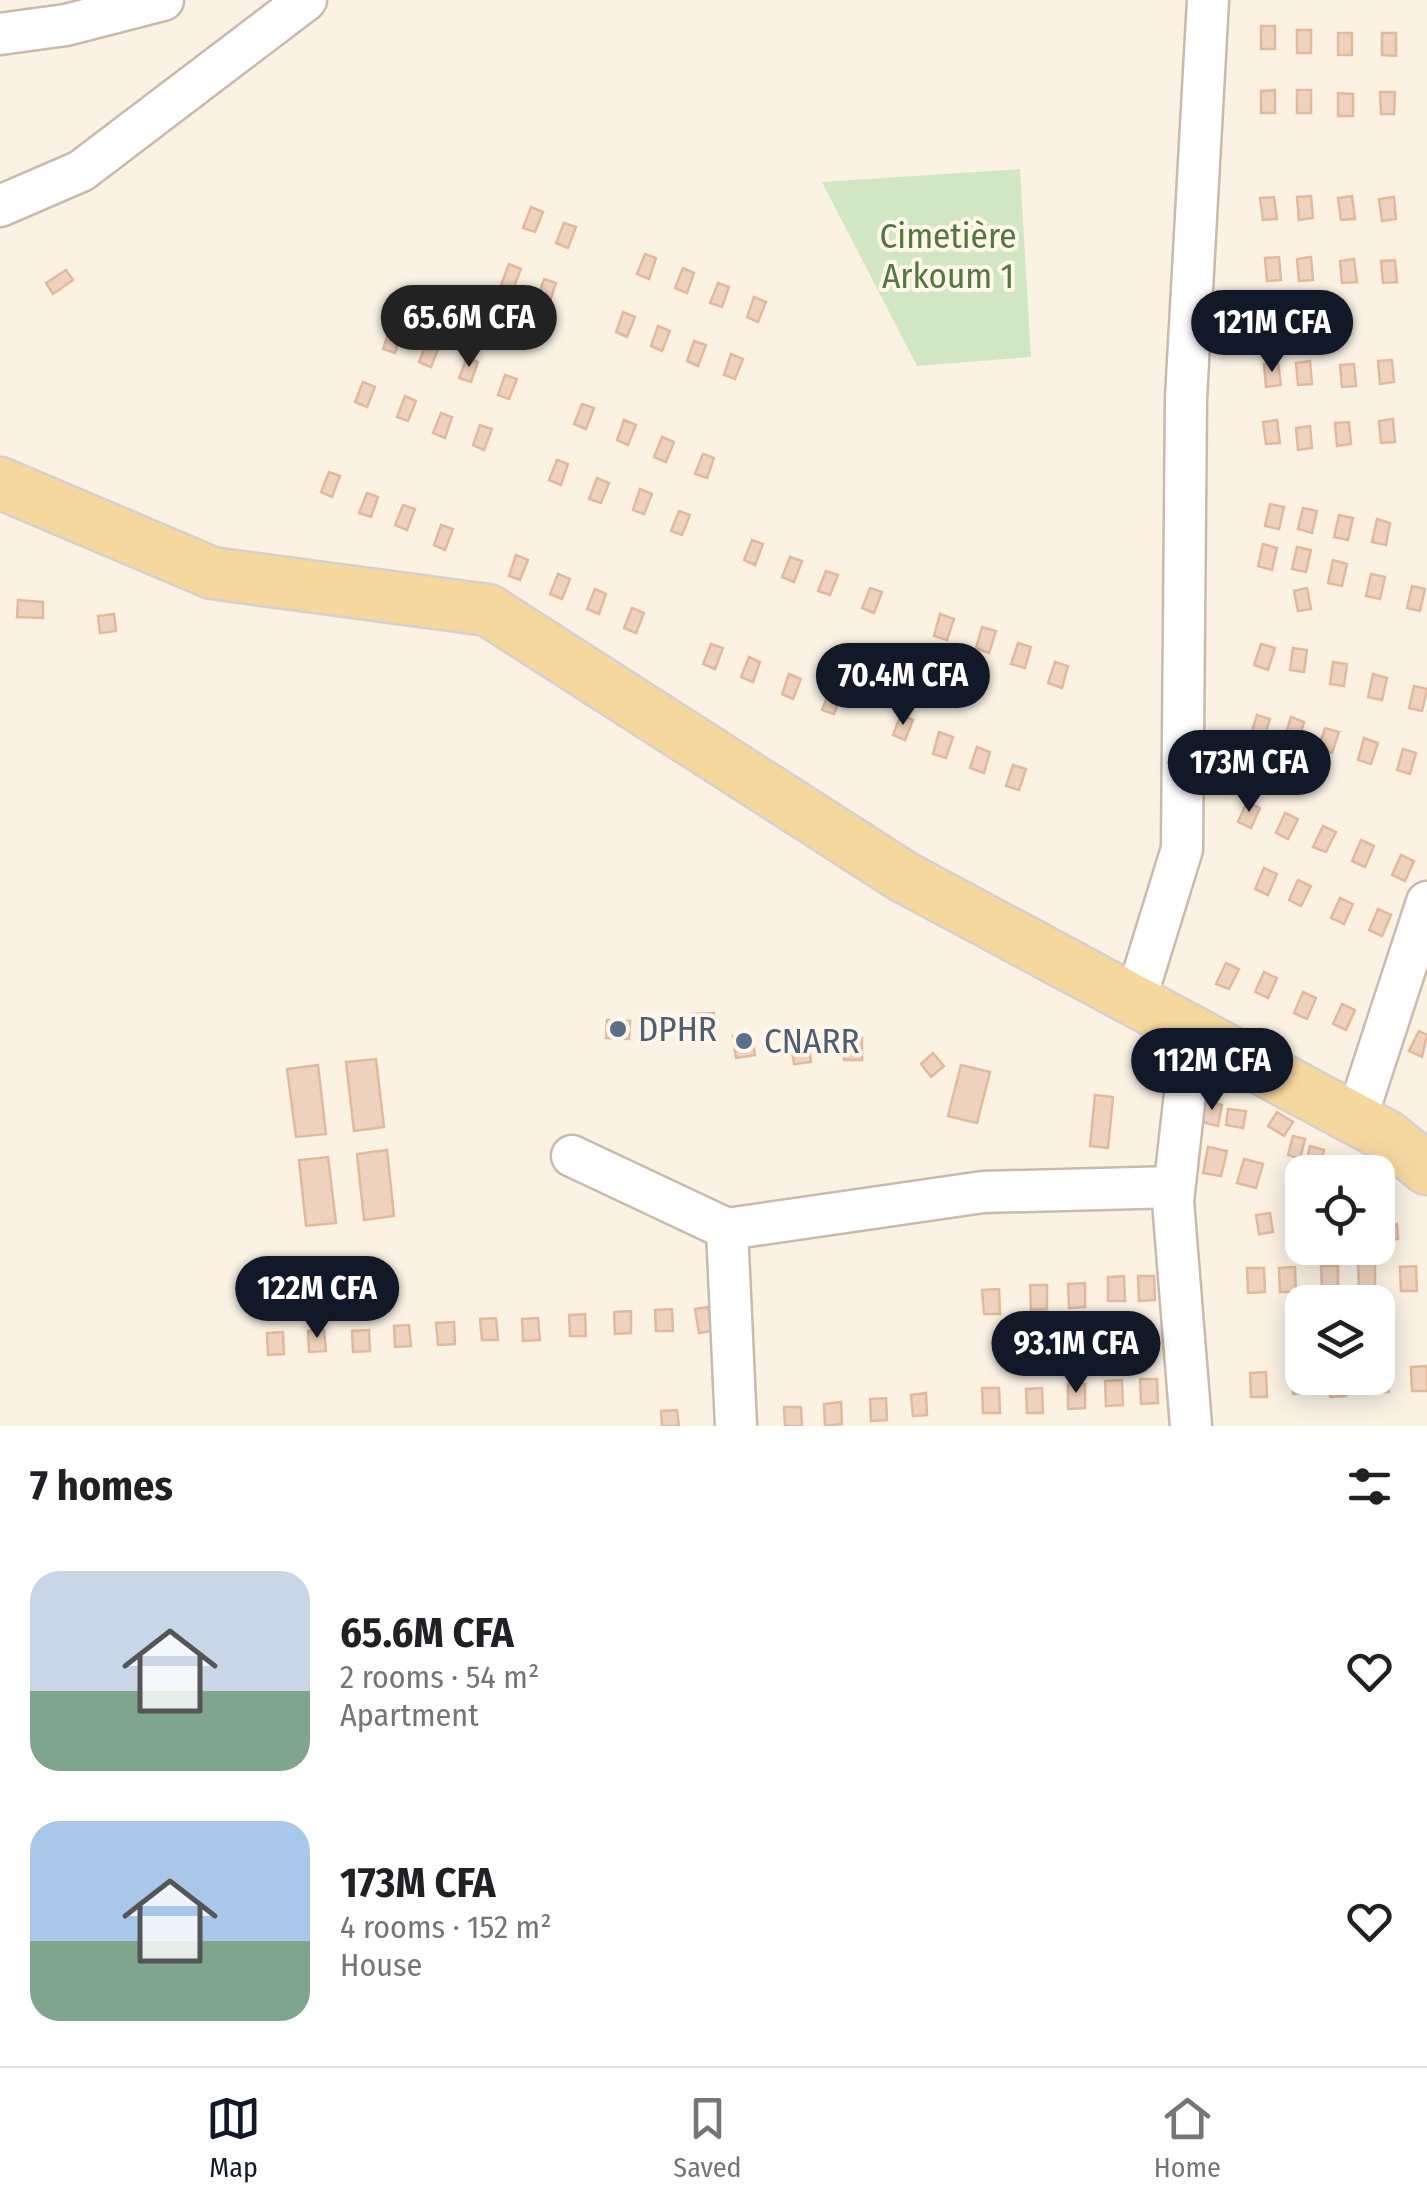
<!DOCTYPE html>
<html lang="en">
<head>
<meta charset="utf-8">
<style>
  :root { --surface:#fff; --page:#f2f2f2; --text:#202124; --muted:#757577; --line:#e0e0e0; --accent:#111827 }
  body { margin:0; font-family:"Fira Sans Condensed",sans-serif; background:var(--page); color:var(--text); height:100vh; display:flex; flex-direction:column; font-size:38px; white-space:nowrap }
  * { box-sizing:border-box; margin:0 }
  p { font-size:32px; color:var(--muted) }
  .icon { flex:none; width:55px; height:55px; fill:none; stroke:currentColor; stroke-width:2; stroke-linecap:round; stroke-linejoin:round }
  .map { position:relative; height:1426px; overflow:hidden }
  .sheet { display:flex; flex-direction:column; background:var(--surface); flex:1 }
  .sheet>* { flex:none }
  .controls { position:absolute; left:1285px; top:1155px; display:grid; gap:20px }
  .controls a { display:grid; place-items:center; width:110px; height:110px; border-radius:20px; background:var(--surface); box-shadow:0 5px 25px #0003; font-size:50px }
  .price { position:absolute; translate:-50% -85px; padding:0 22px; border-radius:35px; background:var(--accent); color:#fff; font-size:32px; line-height:65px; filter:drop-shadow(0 2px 5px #0008) }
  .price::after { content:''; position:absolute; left:50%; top:60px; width:30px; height:22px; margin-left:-15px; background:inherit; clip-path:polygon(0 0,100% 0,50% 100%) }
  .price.selected { background:#222; color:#fff }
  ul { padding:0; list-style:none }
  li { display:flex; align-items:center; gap:30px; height:250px; padding:0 30px }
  li span { display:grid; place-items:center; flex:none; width:280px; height:200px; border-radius:30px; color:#555 }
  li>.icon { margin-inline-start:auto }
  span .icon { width:120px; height:120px; fill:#fffc; stroke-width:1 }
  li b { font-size:42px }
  h2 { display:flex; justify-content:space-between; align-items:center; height:120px; padding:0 30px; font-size:42px }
  .dock { display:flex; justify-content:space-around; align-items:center; height:140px; border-top:2px solid var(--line); background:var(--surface); font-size:28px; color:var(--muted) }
  .dock a { display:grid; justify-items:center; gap:5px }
  .dock .selected { color:var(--accent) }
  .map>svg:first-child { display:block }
  .green { fill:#d1e7c3 }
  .building { fill:#eed2bd; stroke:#e0b99e; stroke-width:2.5 }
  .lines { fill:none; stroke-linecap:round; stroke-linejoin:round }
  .minor-casing { stroke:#cbbaab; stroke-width:45 }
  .major-casing { stroke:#d7d1cd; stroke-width:55 }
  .minor { stroke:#fff; stroke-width:40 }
  .major { stroke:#f6d89f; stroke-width:50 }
  .service-dot { fill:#5c6f8a; stroke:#fef6e9; stroke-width:4 }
  .labels { text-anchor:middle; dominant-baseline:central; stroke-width:8; stroke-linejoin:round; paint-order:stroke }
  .park-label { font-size:35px; fill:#527743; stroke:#fef6e9 }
  .service-label { font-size:35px; fill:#4e5e75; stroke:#fef6e9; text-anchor:start }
</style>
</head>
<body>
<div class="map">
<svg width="1427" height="1426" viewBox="0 0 1427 1426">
  <rect width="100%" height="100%" fill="#fbf2e4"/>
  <path class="green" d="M1020,169L1031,357L917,366L822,182Z"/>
  <g class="building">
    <rect x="1261" y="26" width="14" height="23"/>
    <rect x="1297" y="30" width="14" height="23"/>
    <rect x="1338" y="33" width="14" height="22"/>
    <path d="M1382,33H1396V56L1382,55Z"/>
    <path d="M1275,90V113H1261V91Z"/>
    <rect x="1297" y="90" width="14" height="23"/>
    <path d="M1380,92H1395L1394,114H1381Z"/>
    <path d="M1338,93L1353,94V116H1338Z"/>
    <path d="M1311,196L1313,218L1299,220L1297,197Z"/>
    <path d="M1352,196L1355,219L1341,220L1338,198Z"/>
    <path d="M1274,197L1277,219L1263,220L1260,198Z"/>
    <path d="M1394,197L1396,219L1382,221L1379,199Z"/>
    <path d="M531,207L543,212L535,232L523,228Z"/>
    <path d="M564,223L576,227L568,248L556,243Z"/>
    <path d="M645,254L656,258L649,279L637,274Z"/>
    <path d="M1279,257L1281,280L1267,281L1265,258Z"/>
    <path d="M1311,257L1313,280L1299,281L1297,259Z"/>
    <path d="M1354,259L1357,282L1342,283L1340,261Z"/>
    <path d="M1395,260L1397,282L1383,283L1381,261Z"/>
    <path d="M509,264L521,269L513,289L501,285Z"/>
    <path d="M683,268L694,273L687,293L675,288Z"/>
    <path d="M66,270L73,280L53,294L46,283Z"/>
    <path d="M544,279L556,283L549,304L537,299Z"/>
    <path d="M718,283L729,287L722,307L710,303Z"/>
    <path d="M754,297L766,302L758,322L747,317Z"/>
    <path d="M623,312L635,317L627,337L616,332Z"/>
    <path d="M658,326L670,331L662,351L651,346Z"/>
    <path d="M390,329L402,333L395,353L383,349Z"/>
    <path d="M694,341L706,345L698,366L687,361Z"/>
    <path d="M427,342L439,347L431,367L419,362Z"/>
    <path d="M731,354L743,359L735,379L724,375Z"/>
    <path d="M467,358L478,362L471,382L459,378Z"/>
    <path d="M1392,360L1394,382L1380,384L1378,361Z"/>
    <path d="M1310,361L1312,384L1298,385L1296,363Z"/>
    <path d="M1278,363L1281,385L1266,387L1264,364Z"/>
    <path d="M1354,364L1356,386L1342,387L1340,365Z"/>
    <path d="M505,375L517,379L509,399L498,395Z"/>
    <path d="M363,382L375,387L367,407L355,402Z"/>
    <path d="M405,396L416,401L408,421L397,417Z"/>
    <path d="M582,404L594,408L586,429L574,424Z"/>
    <path d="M441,413L452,417L445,438L433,433Z"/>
    <path d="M1393,419L1395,442L1381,443L1379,421Z"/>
    <path d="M624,420L636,425L628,445L617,440Z"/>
    <path d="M1277,420L1280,443L1266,444L1263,422Z"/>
    <path d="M1349,422L1351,444L1337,446L1335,423Z"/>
    <path d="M480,425L492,429L484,450L473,445Z"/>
    <path d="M1310,426L1312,448L1298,450L1296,428Z"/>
    <path d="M662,437L674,442L666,462L654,457Z"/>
    <path d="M703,454L714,458L707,478L695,474Z"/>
    <path d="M557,460L568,464L561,485L549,480Z"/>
    <path d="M329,472L340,476L332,497L321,492Z"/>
    <path d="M597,478L609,483L601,503L589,499Z"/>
    <path d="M640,489L652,494L644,514L633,510Z"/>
    <path d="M367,493L378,497L371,517L359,513Z"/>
    <path d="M1270,504L1284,507L1279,529L1265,526Z"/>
    <path d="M403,505L415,509L407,530L395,525Z"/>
    <path d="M1303,508L1317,511L1312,533L1298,529Z"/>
    <path d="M679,511L690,515L682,535L671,531Z"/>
    <path d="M1339,515L1353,518L1348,540L1334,537Z"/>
    <path d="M1377,519L1390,523L1386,545L1372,542Z"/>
    <path d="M441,525L453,529L445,550L434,545Z"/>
    <path d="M752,540L763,544L755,565L744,560Z"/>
    <path d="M1263,544L1277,548L1272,570L1258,566Z"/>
    <path d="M1297,547L1311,550L1306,572L1292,569Z"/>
    <path d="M516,555L528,560L520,580L509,576Z"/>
    <path d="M790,557L802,561L794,582L782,577Z"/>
    <path d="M1333,560L1347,564L1342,586L1328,583Z"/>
    <path d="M826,571L838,575L830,595L818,591Z"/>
    <path d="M558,574L570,579L562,599L550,594Z"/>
    <path d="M1371,574L1385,577L1380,599L1366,596Z"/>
    <path d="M1412,586L1425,589L1420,611L1407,608Z"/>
    <path d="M870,588L882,592L874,613L862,608Z"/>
    <path d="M1307,588L1311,609L1298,611L1294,591Z"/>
    <path d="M595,589L606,594L599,614L587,609Z"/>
    <path d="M18,600L43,602V618L17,617Z"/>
    <path d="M632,608L644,613L636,633L624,628Z"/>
    <path d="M114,614L116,631L100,633L98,616Z"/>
    <path d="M940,614L954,619L947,640L934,636Z"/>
    <path d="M982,627L996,631L989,653L976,648Z"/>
    <path d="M1018,643L1031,647L1025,668L1011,664Z"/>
    <path d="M711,644L723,648L715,669L703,664Z"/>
    <path d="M1261,644L1275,648L1268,670L1254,665Z"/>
    <path d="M1293,648L1307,650L1304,672L1290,670Z"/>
    <path d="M749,657L760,662L753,682L741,677Z"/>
    <path d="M1055,662L1068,666L1062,688L1048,683Z"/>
    <path d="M1333,662L1347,664L1344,686L1330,684Z"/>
    <path d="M789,674L801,679L793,699L782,694Z"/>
    <path d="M1373,674L1387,678L1382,700L1368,697Z"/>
    <path d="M1414,686L1427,689L1422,711L1409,708Z"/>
    <path d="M830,690L842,694L834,714L822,710Z"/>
    <path d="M901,715L913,720L905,740L893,735Z"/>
    <path d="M1257,715L1270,719L1263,741L1250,737Z"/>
    <path d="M1291,717L1304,722L1298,743L1284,739Z"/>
    <path d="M1325,728L1339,732L1332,753L1318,749Z"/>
    <path d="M939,732L953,737L946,758L933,754Z"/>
    <path d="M1364,738L1378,743L1371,764L1358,760Z"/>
    <path d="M977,747L990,752L984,773L970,768Z"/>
    <path d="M1403,749L1416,753L1410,774L1397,770Z"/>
    <path d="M1013,765L1026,769L1019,790L1006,786Z"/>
    <path d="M1247,802L1260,808L1251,828L1238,822Z"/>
    <path d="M1285,813L1298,819L1288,839L1276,833Z"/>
    <path d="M1323,826L1336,832L1326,852L1313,847Z"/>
    <path d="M1361,840L1374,846L1365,867L1352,861Z"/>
    <path d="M1401,855L1414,861L1405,881L1392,875Z"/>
    <path d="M1264,868L1277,874L1268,895L1255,889Z"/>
    <path d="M1298,880L1311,886L1301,906L1289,900Z"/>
    <path d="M1340,898L1353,904L1344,924L1331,918Z"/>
    <path d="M1378,909L1391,915L1382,936L1369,930Z"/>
    <path d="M1226,963L1239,969L1229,989L1216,984Z"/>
    <path d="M1264,972L1277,978L1268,998L1255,992Z"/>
    <path d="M1303,992L1316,998L1307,1019L1294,1013Z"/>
    <path d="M1342,1004L1355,1010L1346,1030L1333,1024Z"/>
    <path d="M714,1013L715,1029L692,1031V1014Z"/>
    <path d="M607,1020L630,1021L629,1039L606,1038Z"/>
    <path d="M1419,1031L1427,1035L1422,1057L1409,1051Z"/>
    <path d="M751,1033L755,1055L736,1058L733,1036Z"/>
    <path d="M844,1037L862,1038V1060H844Z"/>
    <path d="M808,1040L811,1062L794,1064L791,1044Z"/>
    <path d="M933,1053L944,1066L931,1077L921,1064Z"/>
    <path d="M376,1059L384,1127L354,1131L346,1062Z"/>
    <path d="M318,1065L326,1134L296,1137L287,1069Z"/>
    <path d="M961,1065L990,1072L977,1123L948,1116Z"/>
    <path d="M1095,1095L1113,1097L1108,1148L1090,1146Z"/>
    <path d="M1206,1101L1222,1105L1218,1126L1202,1122Z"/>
    <path d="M1228,1109L1246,1111L1243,1128L1226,1125Z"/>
    <path d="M1277,1112L1293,1122L1284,1136L1268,1126Z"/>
    <path d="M1293,1136L1305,1139L1300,1159L1288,1155Z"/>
    <path d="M1310,1146L1324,1150L1319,1172H1304Z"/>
    <path d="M1208,1147L1227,1151L1221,1176L1203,1173Z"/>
    <path d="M387,1150L394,1216L364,1220L357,1154Z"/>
    <path d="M328,1157L336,1223L306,1226L299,1160Z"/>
    <path d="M1244,1159L1263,1164L1256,1188L1237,1183Z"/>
    <path d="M1270,1213L1273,1232L1259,1234L1256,1215Z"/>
    <path d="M1397,1224L1398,1239L1379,1240L1378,1225Z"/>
    <path d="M1358,1263H1375V1287L1359,1288Z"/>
    <path d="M1321,1266H1338V1290L1322,1291Z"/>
    <path d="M1416,1266L1417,1291H1401L1400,1267Z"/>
    <path d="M1295,1267L1296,1292H1280L1279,1268Z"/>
    <path d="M1247,1268H1264L1265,1292L1248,1293Z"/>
    <path d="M1124,1276L1125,1301H1108V1277Z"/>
    <path d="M1138,1276H1154L1155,1300L1139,1301Z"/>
    <path d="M1085,1283V1307L1069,1308L1068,1284Z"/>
    <path d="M1030,1285H1047V1309L1031,1310Z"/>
    <path d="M999,1289L1000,1314H984L982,1290Z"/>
    <path d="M708,1307L712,1331L699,1333L695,1309Z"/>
    <path d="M672,1309L673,1331H656L655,1310Z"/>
    <path d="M631,1311V1333L615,1334L614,1312Z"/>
    <path d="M585,1314L586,1336H570L569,1315Z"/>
    <path d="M496,1318L498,1340H482L480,1319Z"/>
    <path d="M538,1318L540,1340L523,1341L522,1319Z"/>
    <path d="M454,1322L455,1344L438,1345L436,1323Z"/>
    <path d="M409,1325L411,1346L395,1347L394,1326Z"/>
    <path d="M324,1330L326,1351L309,1352L308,1331Z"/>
    <path d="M369,1330L370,1351L353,1352L352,1331Z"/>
    <path d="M283,1332L284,1354L268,1355L267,1333Z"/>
    <path d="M1427,1366V1391H1412L1411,1367Z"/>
    <path d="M1378,1368H1388L1389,1392L1372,1393V1378H1378Z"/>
    <path d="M1292,1369H1302V1378H1309L1310,1393L1293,1394Z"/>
    <path d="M1266,1372L1267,1397H1251L1250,1373Z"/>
    <path d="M1329,1378H1346V1396L1330,1397Z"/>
    <path d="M1140,1379H1157L1158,1403L1141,1404Z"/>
    <path d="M1122,1380L1123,1405L1106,1406L1105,1381Z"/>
    <path d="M1068,1384H1085V1408L1068,1409Z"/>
    <path d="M982,1388H999L1000,1413H983Z"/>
    <path d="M1042,1388L1043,1413H1027L1026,1389Z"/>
    <path d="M926,1393L927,1415L913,1416L911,1395Z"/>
    <path d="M886,1398L887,1420L871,1421L870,1399Z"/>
    <path d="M841,1402L842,1424L825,1426L824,1404Z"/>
    <path d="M784,1407H801L802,1426H785Z"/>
    <path d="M677,1410L679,1426H662L661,1411Z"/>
  </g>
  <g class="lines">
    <g class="minor-casing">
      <g id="minor">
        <path d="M0,34L66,25L163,0"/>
        <path d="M0,206L81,171L306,0"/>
        <path d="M1135,1001L1182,849L1186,398L1208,0"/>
        <path d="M1356,1119L1427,902"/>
        <path d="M572,1156L727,1229L983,1192L1174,1187"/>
        <path d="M727,1229L736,1426"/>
        <path d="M1191,1426L1173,1201L1192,1031"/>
      </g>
    </g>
    <g class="major-casing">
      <path id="major" d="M0,483L212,573L488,610L904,877L1387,1136L1427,1169"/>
    </g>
    <use href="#minor" class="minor"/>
    <use href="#major" class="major"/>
  </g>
  <g class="service-dot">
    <circle cx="618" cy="1029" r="10"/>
    <circle cx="744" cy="1041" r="10"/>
  </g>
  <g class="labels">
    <g class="park-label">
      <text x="948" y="236">Cimetière<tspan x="948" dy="40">Arkoum 1</tspan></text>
    </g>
    <g class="service-label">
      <text x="638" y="1029">DPHR</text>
      <text x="764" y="1041">CNARR</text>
    </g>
  </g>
</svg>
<div class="controls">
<a><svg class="icon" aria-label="locate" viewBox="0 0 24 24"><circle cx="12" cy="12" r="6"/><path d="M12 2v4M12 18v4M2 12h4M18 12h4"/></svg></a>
<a><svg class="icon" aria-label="layers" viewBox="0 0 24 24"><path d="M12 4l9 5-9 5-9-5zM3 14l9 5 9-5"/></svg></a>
</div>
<b class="price selected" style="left:469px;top:370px">65.6M CFA</b>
<b class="price" style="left:1272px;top:375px">121M CFA</b>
<b class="price" style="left:903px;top:728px">70.4M CFA</b>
<b class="price" style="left:1249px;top:815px">173M CFA</b>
<b class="price" style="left:1212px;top:1113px">112M CFA</b>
<b class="price" style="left:317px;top:1341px">122M CFA</b>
<b class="price" style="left:1076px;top:1396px">93.1M CFA</b>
</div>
<section class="sheet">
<h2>7 homes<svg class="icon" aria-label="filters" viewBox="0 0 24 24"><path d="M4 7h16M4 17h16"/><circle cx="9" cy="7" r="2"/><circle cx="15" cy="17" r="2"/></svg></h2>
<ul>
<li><span style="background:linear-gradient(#c9d6e8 60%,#7fa58c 0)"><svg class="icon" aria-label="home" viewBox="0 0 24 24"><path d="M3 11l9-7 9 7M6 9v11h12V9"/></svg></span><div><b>65.6M CFA</b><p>2 rooms · 54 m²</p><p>Apartment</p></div><svg class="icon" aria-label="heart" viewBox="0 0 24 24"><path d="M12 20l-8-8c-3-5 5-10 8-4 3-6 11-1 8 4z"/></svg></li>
<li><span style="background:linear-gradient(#a9c7e8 60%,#7fa58c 0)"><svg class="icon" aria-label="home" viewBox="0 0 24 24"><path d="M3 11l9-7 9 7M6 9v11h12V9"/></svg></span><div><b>173M CFA</b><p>4 rooms · 152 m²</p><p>House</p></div><svg class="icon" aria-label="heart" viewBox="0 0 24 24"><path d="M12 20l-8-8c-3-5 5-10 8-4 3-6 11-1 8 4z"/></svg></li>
</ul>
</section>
<nav class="dock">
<a class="selected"><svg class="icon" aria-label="map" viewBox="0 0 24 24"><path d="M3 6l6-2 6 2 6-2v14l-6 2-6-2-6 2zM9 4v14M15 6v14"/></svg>Map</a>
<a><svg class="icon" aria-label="saved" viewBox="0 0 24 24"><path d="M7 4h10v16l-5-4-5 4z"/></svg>Saved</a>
<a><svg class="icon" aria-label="home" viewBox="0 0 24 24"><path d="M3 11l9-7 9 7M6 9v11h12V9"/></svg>Home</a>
</nav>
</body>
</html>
